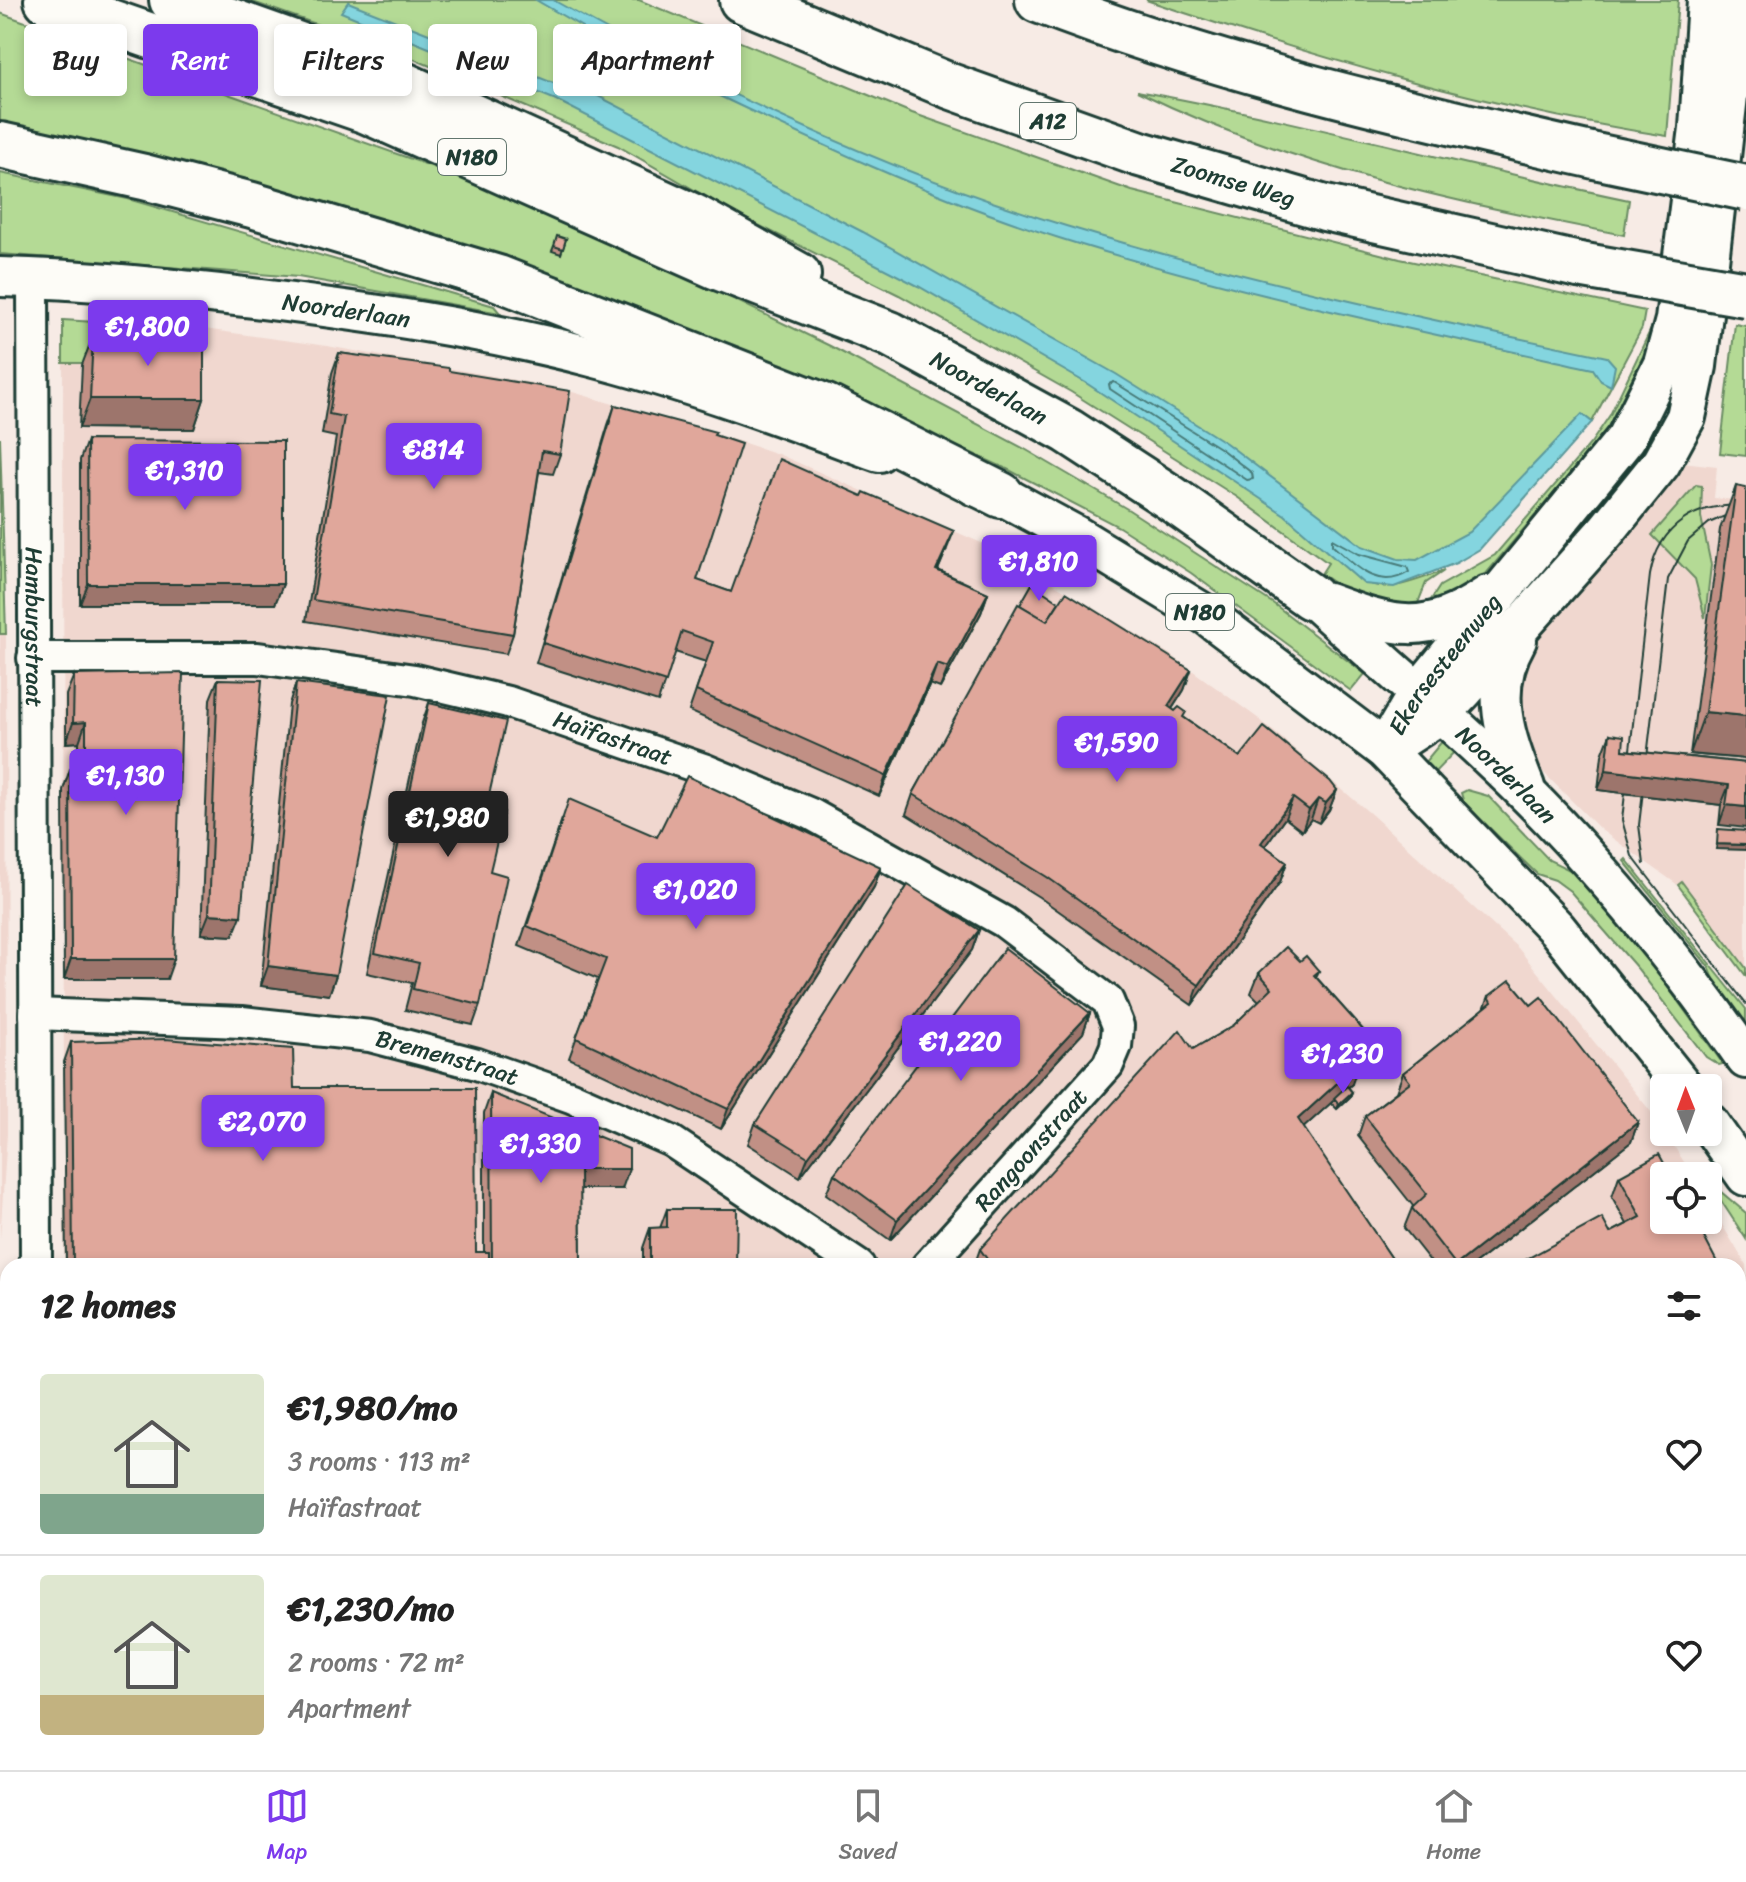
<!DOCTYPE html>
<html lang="en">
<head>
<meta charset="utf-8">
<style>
  :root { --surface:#fff; --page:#f6f6f6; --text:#222; --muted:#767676; --line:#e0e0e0; --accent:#7c3aed }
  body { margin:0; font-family:Sriracha,sans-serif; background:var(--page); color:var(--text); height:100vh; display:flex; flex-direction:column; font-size:30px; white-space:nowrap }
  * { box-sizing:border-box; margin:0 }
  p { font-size:26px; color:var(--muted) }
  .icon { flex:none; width:44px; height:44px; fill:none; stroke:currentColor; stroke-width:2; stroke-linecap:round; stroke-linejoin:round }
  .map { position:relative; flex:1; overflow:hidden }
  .side { position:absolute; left:0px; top:1258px; width:1746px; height:512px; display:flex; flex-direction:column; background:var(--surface); border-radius:24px 24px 0 0; box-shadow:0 4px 12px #0003 }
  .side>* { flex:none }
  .hud { position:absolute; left:24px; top:24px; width:800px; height:72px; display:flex; gap:16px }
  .needle { width:52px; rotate:359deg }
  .controls { position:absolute; left:1650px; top:1074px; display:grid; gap:16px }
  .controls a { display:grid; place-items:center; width:72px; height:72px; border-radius:8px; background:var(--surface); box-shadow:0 4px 12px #0003; font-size:40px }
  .price { position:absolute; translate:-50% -68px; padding:0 18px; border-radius:8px; background:var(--accent); color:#fff; font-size:26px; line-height:52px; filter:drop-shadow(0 2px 4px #0008) }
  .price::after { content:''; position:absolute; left:50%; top:48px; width:24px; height:18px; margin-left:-12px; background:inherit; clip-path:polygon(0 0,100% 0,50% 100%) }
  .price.active { background:#222; color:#fff }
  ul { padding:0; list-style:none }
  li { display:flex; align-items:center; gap:24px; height:200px; padding:0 40px }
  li+li { border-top:2px solid var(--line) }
  li span { display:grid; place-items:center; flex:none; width:224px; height:160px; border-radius:8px; color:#555 }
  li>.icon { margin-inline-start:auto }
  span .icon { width:96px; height:96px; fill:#fffc; stroke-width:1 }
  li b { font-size:34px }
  h2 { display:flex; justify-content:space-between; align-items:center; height:96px; padding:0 40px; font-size:34px }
  .tag { padding:0 28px; border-radius:8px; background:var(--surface); box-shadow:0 4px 12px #0003; font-size:28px; line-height:72px }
  .tag.active { background:var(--accent); color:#fff }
  .tab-bar { display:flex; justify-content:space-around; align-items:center; height:112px; border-top:2px solid var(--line); background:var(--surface); font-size:22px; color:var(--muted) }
  .tab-bar a { display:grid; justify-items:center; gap:4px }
  .tab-bar .active { color:var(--accent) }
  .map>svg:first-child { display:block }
  .built { fill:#f0d7cf }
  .green { fill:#b4da95; stroke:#6a8c64; stroke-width:2 }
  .water { fill:#84d5df; stroke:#5c989b; stroke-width:2 }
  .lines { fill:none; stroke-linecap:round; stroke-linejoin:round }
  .shore { stroke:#477a78; stroke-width:2 }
  .minor-casing { stroke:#1f3d34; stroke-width:36 }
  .major-casing { stroke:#1f3d34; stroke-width:44 }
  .highway-casing { stroke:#1f3d34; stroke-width:50 }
  .minor { stroke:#fdfcf7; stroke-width:30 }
  .major { stroke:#fdfcf7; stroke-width:38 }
  .highway { stroke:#fdfcf7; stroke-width:44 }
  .tram { stroke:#1f3d34; stroke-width:2 }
  .rail-casing { stroke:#1f3d34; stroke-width:9 }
  .rail { stroke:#fdfcf7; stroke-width:6; stroke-dasharray:18; stroke-linecap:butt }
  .highway-bridge-casing { stroke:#1f3d34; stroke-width:50; stroke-linecap:butt }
  .highway-bridge { stroke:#fdfcf7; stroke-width:44 }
  .wall { fill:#c19085; stroke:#1f3d34; stroke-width:2 }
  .shaded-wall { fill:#9d756c; stroke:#1f3d34; stroke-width:2 }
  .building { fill:#e0a79b; stroke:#1f3d34; stroke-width:2 }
  .labels { text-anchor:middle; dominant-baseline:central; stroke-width:7; stroke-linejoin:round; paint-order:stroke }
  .shield { fill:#fdfcf7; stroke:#62766e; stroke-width:2 }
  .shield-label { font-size:22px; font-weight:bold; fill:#1f3d34 }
  .street-label { font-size:24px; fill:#1f3d34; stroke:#fdfcf7 }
</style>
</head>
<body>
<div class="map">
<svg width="1746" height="1770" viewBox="0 0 1746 1770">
  <rect width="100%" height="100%" fill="#f7ebe5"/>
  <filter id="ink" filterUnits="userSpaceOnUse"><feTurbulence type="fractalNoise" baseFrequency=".0125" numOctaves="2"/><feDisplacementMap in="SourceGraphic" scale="16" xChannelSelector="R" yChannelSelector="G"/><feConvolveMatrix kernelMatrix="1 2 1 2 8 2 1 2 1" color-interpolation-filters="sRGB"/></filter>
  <g filter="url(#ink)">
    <g class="built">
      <path d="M63,320L197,328L327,346L559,388L735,440L778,454L1002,552L1171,655L1259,719L1372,815L1518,948L1656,1118L1693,1176H1664V1220H1708V1201L1746,1265V1518L1738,1521V1266H64Z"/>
      <path d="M0,437L6,634L7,1134L0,1239Z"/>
      <path d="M1682,462L1717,466L1714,498L1746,501V976L1678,885L1601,830L1529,758L1513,671Z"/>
      <path d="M0,1372H8V1762H1444L1447,1770H0Z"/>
      <path d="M1746,1634V1770H1504L1500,1762H1738V1636Z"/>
    </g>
    <g class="green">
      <path d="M247,0H639L912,113L1132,191L1400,259L1645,311L1642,328L1592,422L1587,418L1485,532L1431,566L1336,558C1376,601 1395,587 1444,571L1426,583L1416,608L1363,603L1321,574L1328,563L1237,497L1071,392L899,295L736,214L618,146L402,54Z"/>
      <path d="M1146,0H1678L1667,136C1490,109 1315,57 1146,0Z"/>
      <path d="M0,13L473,181L616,242L830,346L1023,448L1129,510L1274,604L1365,674L1351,691L1191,573L1119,527L1009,470L817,383L318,204L124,150L0,122Z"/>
      <path d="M1137,91C1302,121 1464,166 1629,200L1624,235C1456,203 1291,167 1137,91Z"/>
      <path d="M0,173L128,199L494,306L500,313L298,277L0,254Z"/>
      <path d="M1659,312L1664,314L1606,431L1480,581L1467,593L1429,603L1440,586L1495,555L1591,443L1610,415Z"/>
      <path d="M63,320L192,328L165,363H63Z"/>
      <path d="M1735,324L1746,326V456L1720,453Z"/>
      <path d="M0,437L6,634H0Z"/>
      <path d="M1615,478L1614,498L1463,674L1454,667Z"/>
      <path d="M1696,485L1702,486L1701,517L1711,565L1705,618L1695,579L1652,535Z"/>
      <path d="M1444,739L1457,749L1433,774L1424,763Z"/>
      <path d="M1467,790L1488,796L1549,860L1576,873L1632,937L1723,1064L1719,1065L1706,1057L1637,968L1570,891L1555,880L1537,874L1464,803L1461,793Z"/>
      <path d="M1626,859L1746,1009V1031L1722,999L1709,967L1624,861Z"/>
      <path d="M1682,882L1746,968V976L1678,885Z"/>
      <path d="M1714,1186L1746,1213V1239L1712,1187Z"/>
    </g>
    <path class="water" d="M536,0H553C714,90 889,172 1066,226C1244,280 1425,319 1607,357L1615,366L1611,386L1601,381L1593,369C1415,330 1233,293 1059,238C901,188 753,111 604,41H595C586,58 581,76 592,93L863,232L1116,374L1226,443L1362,546L1398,559L1417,560L1469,532L1582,414L1592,422L1480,549L1456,563L1394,587L1364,584L1285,515L1086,383L918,286L556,100L341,12L348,2L563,87L582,27Z"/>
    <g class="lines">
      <g class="shore">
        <path d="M1114,382L1221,449L1252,473L1253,479L1247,480L1110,389L1109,384Z"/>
        <path d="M1332,539L1359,554L1407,567L1409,572C1377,592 1355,565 1332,545Z"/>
      </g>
      <g class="minor-casing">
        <g id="minor">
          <path id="s1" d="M33,277L36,1266"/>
          <path id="s2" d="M33,658H258L415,680L508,702L706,770L811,814L1004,922L1108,1001L1118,1026L1116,1046L1108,1065L927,1266"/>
          <path id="s3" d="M35,1014L242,1022L370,1036L477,1064L571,1097L671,1141L859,1266"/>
          <path d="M0,1334L8,1329"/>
          <path d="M0,1443H8"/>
          <path d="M1738,1557L1746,1554"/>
          <path d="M1738,1605L1746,1602"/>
          <path d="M1223,1770L1225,1762"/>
        </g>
      </g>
      <g class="major-casing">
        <g id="major">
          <path id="s4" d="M0,277C85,279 169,288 253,298C368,312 480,328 592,357C690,382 785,418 879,452"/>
          <path d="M975,486L1001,495L1075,535L1208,616L1385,750L1557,929L1684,1088"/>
          <path id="s5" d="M1311,597C1398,677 1492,753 1572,841C1634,909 1694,983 1746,1059"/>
          <path d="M1328,603C1395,628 1425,637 1488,595"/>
          <path d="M1517,640C1488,690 1505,737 1525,787"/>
          <path id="s6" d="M1388,744L1418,693L1626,438L1663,364L1675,320L1699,128L1707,0"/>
          <path d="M1385,750L1442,713L1464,690L1606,531L1661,463L1686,417L1697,366L1739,0"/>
          <path d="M1708,1122L1746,1176"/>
        </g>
      </g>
      <g class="highway-casing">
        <g id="highway">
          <path id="s7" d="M47,0L367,111L715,266L890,334L1068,431L1171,498L1311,597"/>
          <path d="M172,0L380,74L694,217L798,275"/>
          <path id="s8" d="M742,0L950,86L1140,154L1325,208L1579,265"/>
          <path d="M1038,0C1218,70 1407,113 1595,156"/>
          <path d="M0,145L144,177L252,205L498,278L826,407L1001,495"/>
        </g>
      </g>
      <use href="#minor" class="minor"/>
      <use href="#major" class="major"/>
      <use href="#highway" class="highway"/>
      <g class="tram">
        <path d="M1746,506C1697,502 1659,525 1650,575L1622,820L1632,856L1746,1004"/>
        <path d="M1644,864L1639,825L1668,579L1688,541L1709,523L1739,510"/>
      </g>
      <g class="rail-casing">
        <g id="rail">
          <path d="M0,1387H8"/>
          <path d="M1167,1762L1181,1770"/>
          <path d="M1468,1762L1473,1770"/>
        </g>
      </g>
      <use href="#rail" class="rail"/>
      <g class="highway-bridge-casing">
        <g id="highway-bridge">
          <path d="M1595,156L1746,188"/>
          <path d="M1579,265L1746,294"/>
        </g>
      </g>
      <use href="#highway-bridge" class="highway-bridge"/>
    </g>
    <g class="wall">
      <path d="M566,239L561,254L552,251L554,246Z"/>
      <path d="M93,336L204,399L194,429L79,428L82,365Z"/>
      <path d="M339,353L449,371L560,454L553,474L539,472L513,634L506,654L306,621L336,437L322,434L332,373Z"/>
      <path d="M615,405L714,435L697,580L731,592L946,551L938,570L988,593L981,613L940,688L930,684L879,796L689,711L706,662L675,652L658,702L536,663L608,425Z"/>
      <path d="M87,440L283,584L275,604H80V460Z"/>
      <path d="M1736,486L1746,759L1690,754L1720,529Z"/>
      <path d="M1059,602L1191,670L1184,690L1172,709L1240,757L1337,790L1329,810L1319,823L1311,819L1302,831L1285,818L1265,846L1287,862L1280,882L1192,1005L1039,897L906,814L913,794L1020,605Z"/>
      <path d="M74,675L167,979H64L63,790L70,769H79V742L66,743V695Z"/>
      <path d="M218,679L233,936L201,934L210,699Z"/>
      <path d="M296,683L336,975L329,995L261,986L289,704Z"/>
      <path d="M429,703L486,808L490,871L480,1005L473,1025L405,1010L412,983L367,973L422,723Z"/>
      <path d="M1610,734L1623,750L1746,763L1719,825L1721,805L1598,790L1602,755Z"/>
      <path d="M562,819L657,837L881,867L874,887L721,1129L569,1058L598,979L519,946Z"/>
      <path d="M979,930L972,950L800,1177L748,1144L755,1124Z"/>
      <path d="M1300,961L1319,971L1316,977L1364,1031L1357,1051L1352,1056V1084L1348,1087L1352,1092L1350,1097L1337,1109L1332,1104L1333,1101L1303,1128L1397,1266H974L980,1249L1193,1049L1234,1025L1259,1001L1251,993L1259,973Z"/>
      <path d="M1489,996L1531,1005L1638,1122L1631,1142L1472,1266H1434L1404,1228L1412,1208L1413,1206L1358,1136L1365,1116L1396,1092L1403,1073L1484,1009Z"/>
      <path d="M1090,1013L1083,1033L890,1240L826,1194L834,1174Z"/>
      <path d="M71,1042L294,1088L476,1252H484V1113L491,1093L622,1189H580L581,1266H66L64,1062Z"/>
      <path d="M1619,1176L1719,1266L1610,1233L1627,1224L1612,1197Z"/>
      <path d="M667,1209L736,1266H643V1248L650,1228H660Z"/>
      <rect x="584" y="1762" width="357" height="8"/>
      <path d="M1565,1762H1738L1746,1770H1568Z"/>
    </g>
    <g class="shaded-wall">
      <path d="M90,399H204L194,429L79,428Z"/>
      <path d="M954,531L946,551L929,590L936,570Z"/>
      <path d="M88,584H283L275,604H80Z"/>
      <path d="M988,593L981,613L940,688L948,668Z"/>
      <path d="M937,664L930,684L879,796L886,776Z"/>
      <path d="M1191,670L1184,690L1161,726L1168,706Z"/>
      <path d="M1705,712L1746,716V759L1690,754Z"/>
      <path d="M86,722L79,742L66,743L73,723Z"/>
      <path d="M1606,770L1729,785L1721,805L1598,790Z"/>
      <path d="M1337,790L1329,810L1319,823L1326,803Z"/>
      <path d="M1293,798L1285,818L1253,863L1261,843Z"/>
      <path d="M1318,799L1311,819L1302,831L1309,810Z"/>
      <path d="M1726,805L1746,807V828L1719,825Z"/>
      <path d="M1717,844L1746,845V850L1716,849Z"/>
      <path d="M1287,862L1280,882L1192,1005L1199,985Z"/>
      <path d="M881,867L874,887L721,1129L728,1109Z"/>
      <path d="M209,914L241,916L233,936L201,934Z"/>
      <path d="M979,930L972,950L800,1177L808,1157Z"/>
      <path d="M71,959H174L167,979H64Z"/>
      <path d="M268,966L336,975L329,995L261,986Z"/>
      <path d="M1090,1013L1083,1033L890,1240L897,1220Z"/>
      <path d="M1364,1031L1357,1051L1338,1069L1346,1049Z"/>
      <path d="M1359,1063L1352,1084L1290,1140L1298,1119Z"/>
      <path d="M1352,1092L1350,1097L1337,1109L1339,1104Z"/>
      <path d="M1638,1122L1631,1142L1472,1266H1455Z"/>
      <path d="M580,1169H629L622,1189H573Z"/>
      <path d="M1746,1501V1518L1738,1521V1503Z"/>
      <path d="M355,1762H423L422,1766H354Z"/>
    </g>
    <g class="building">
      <path d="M557,236L566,239L563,249L554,246Z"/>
      <path d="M93,336L204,337V399H90Z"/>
      <path d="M339,353L449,368V371L570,391L560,454L542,451L513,634L313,600L344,417L329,414Z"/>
      <path d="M615,405L716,432L714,435L741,444L697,580L731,592L779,459L862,496L864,492L954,531L936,570L988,593L948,668L937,664L886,776L696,691L713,642L682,631L666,682L543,643Z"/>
      <path d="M87,440L283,441V584H88Z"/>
      <path d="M1736,486L1746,488V716L1705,712Z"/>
      <path d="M1032,584L1059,602L1047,621L1020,605Z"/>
      <path d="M1066,592L1191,670L1168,706L1175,711L1179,707L1186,712L1183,717L1240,757L1264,727L1330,781L1337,790L1326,803L1318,799L1309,810L1293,798L1261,843L1287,862L1199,985L1047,877L913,794L1018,604L1047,621Z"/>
      <path d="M183,673L174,959H71L70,769H86V722L73,723L74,675Z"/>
      <path d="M218,679L262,680L241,916L209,914Z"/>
      <path d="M296,683L390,695L336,975L268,966Z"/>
      <path d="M429,703L506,721L486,808L504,812L490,871L507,876L480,1005L413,989L419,963L375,953Z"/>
      <path d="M1610,734L1624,736L1623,750L1746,763V807L1726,805L1729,785L1606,770Z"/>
      <path d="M687,776L881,867L728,1109L576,1038L606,959L527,926L569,799L657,837Z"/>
      <path d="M1718,829L1746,831V845L1717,844Z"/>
      <path d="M908,885L979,930L808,1157L755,1124Z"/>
      <path d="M1286,947L1300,961L1306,956L1319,971L1314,975L1364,1031L1346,1049L1359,1063L1298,1119L1397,1266H992L980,1249L1180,1030L1193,1049L1234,1025L1272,988L1259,973Z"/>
      <path d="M1005,948L1090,1013L897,1220L834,1174Z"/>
      <path d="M1510,980L1531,1005L1541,997L1638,1122L1456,1265L1412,1208L1427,1194L1365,1116L1410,1082L1403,1073L1492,1002L1489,996Z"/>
      <path d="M165,1039L293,1049L294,1088H475L476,1252H489V1266H73L71,1042Z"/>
      <path d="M1347,1086L1352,1092L1339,1104L1334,1098Z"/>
      <path d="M491,1093L629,1149V1169H580L581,1266H492Z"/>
      <path d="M1659,1154L1671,1176H1664V1220H1695L1719,1266H1514L1602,1218L1610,1233L1641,1217L1619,1176Z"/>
      <path d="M667,1209H737L736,1266H650V1228L667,1227Z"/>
      <path d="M1738,1301L1746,1316V1501L1738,1503Z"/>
      <path d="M0,1458H8V1762H344V1770H0Z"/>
      <path d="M1738,1737L1746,1762V1770H1581L1579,1762H1738Z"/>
      <path d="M591,1762H941V1770H592Z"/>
      <path d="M1347,1762H1420L1423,1770H1336L1335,1766Z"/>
    </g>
  </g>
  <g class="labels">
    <g class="shield">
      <rect x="1020" y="103" width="56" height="36" rx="6"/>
      <rect x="438" y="139" width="68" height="36" rx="6"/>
      <rect x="1166" y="594" width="68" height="36" rx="6"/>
    </g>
    <g class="shield-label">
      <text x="1048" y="121">A12</text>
      <text x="472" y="157">N180</text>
      <text x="1200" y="612">N180</text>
    </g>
    <g class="street-label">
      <text stroke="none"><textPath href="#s8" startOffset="524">Zoomse Weg</textPath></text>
      <text stroke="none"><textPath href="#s4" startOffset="348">Noorderlaan</textPath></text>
      <text stroke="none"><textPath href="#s7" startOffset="1020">Noorderlaan</textPath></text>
      <text stroke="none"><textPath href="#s1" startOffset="350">Hamburgstraat</textPath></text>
      <text stroke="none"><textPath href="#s6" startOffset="98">Ekersesteenweg</textPath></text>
      <text stroke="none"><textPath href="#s2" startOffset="590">Haïfastraat</textPath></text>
      <text stroke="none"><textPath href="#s5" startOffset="264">Noorderlaan</textPath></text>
      <text stroke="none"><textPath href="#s3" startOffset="416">Bremenstraat</textPath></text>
      <text transform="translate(1031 1150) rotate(-48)">Rangoonstraat</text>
    </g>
  </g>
</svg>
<div class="controls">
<a><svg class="needle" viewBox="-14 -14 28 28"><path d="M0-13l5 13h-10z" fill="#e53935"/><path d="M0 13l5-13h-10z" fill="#767676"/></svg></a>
<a><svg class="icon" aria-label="locate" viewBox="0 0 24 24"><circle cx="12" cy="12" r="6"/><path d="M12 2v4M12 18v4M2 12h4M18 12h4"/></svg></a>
</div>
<b class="price" style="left:148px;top:368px">€1,800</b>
<b class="price" style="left:434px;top:491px">€814</b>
<b class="price" style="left:185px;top:512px">€1,310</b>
<b class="price" style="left:1039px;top:603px">€1,810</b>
<b class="price" style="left:1117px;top:784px">€1,590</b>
<b class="price" style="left:126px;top:817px">€1,130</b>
<b class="price active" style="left:448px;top:859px">€1,980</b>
<b class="price" style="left:696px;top:931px">€1,020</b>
<b class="price" style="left:961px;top:1083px">€1,220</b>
<b class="price" style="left:1343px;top:1095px">€1,230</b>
<b class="price" style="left:263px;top:1163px">€2,070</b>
<b class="price" style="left:541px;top:1185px">€1,330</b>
<div class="hud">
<a class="tag">Buy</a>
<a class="tag active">Rent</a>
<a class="tag">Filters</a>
<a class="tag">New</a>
<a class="tag">Apartment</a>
</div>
<section class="side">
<h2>12 homes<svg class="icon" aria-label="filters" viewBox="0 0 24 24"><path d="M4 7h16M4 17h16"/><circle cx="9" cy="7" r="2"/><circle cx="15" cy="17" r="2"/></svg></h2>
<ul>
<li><span style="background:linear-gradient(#dfe7d0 75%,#7fa58c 0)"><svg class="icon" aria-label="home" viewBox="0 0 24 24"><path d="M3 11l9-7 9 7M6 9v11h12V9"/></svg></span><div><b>€1,980/mo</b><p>3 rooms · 113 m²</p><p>Haïfastraat</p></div><svg class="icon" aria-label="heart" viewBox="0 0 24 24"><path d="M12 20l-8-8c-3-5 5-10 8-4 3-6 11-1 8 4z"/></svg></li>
<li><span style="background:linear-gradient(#dfe7d0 75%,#c2b280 0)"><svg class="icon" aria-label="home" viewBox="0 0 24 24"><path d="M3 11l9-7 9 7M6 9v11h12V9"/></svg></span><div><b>€1,230/mo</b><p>2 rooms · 72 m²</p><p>Apartment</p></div><svg class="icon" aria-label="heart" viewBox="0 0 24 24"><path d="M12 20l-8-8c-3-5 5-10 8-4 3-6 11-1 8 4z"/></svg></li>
</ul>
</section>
</div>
<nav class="tab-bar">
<a class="active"><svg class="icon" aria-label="map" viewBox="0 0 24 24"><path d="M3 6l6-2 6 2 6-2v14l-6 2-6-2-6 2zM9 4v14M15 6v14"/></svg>Map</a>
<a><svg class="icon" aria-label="saved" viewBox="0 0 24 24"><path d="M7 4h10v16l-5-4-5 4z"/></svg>Saved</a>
<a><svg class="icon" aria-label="home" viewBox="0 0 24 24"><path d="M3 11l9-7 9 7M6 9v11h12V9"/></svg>Home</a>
</nav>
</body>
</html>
